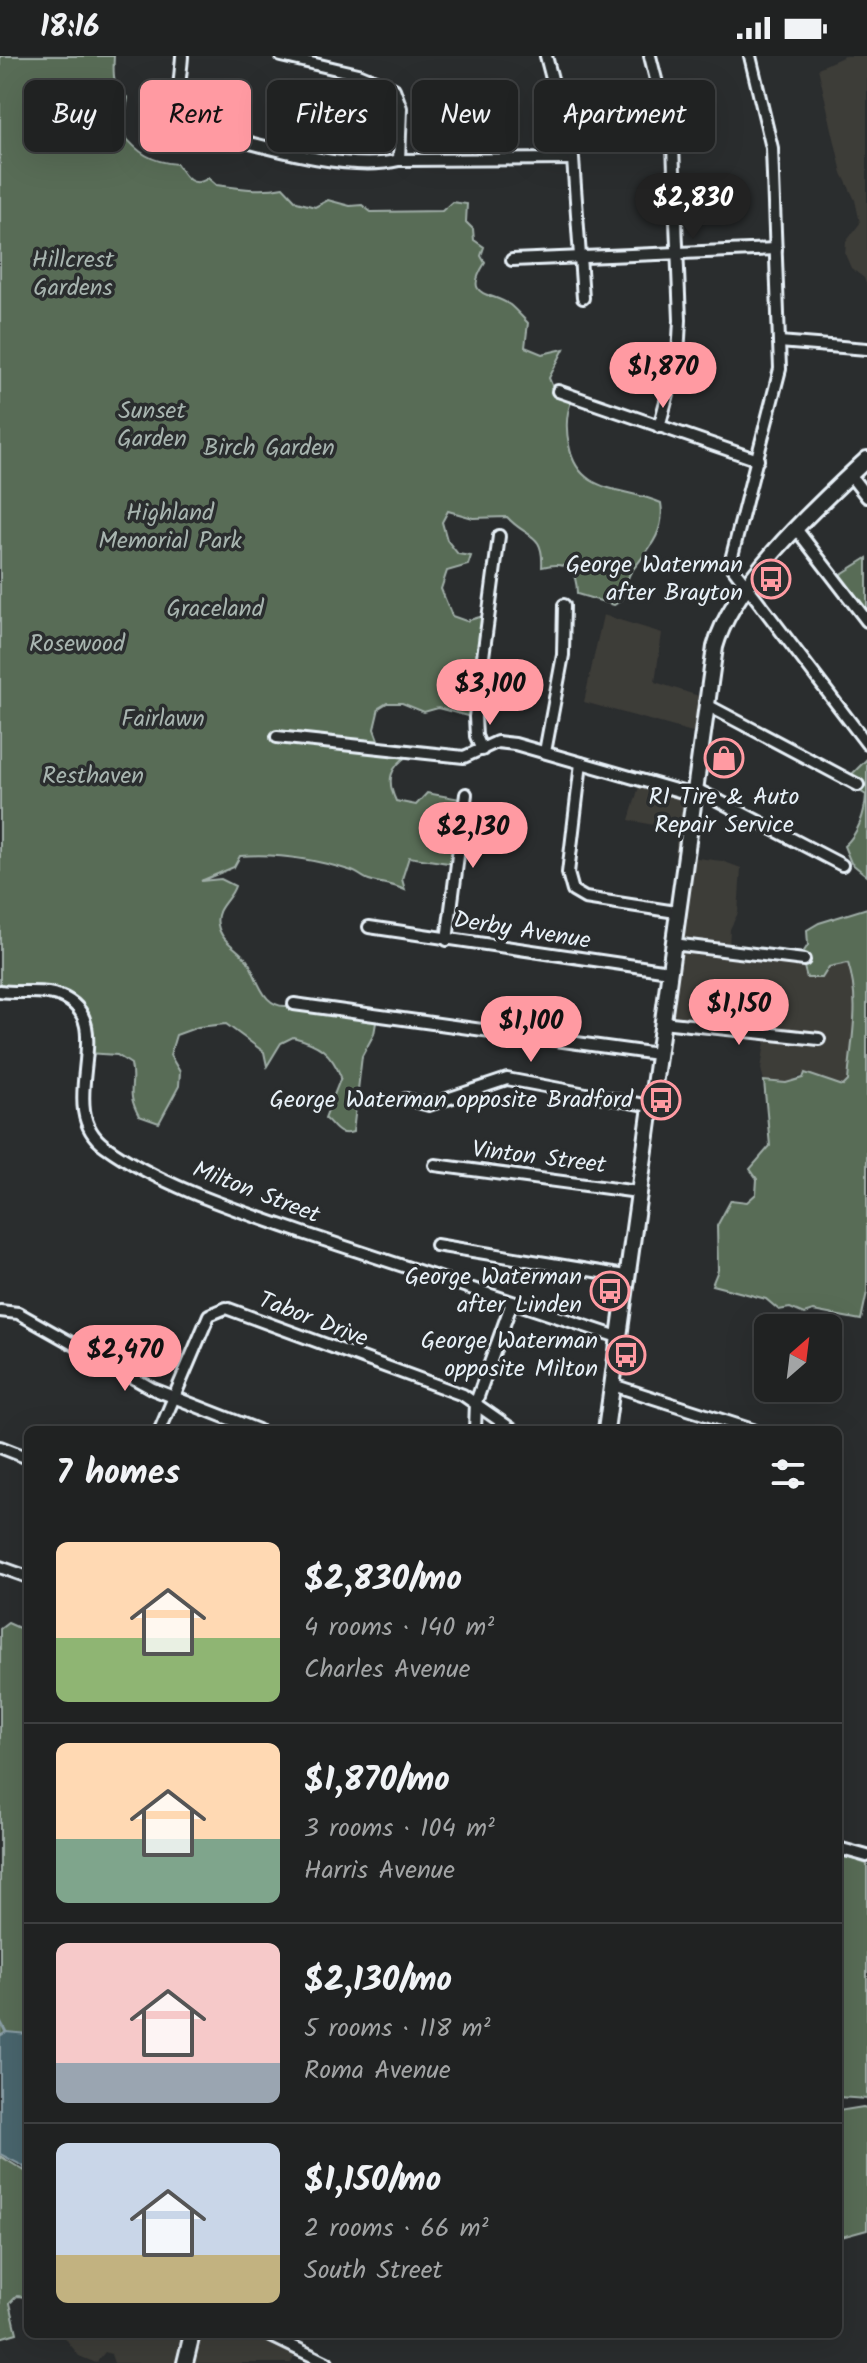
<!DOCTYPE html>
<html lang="en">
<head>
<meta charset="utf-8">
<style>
  :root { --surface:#202222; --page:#282a2a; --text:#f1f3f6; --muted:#a2a4a5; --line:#3d3f40; --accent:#ff9aa2 }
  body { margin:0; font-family:Kalam,sans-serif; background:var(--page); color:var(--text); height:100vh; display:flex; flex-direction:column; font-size:30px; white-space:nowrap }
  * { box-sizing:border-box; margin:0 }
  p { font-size:26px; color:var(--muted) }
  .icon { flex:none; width:44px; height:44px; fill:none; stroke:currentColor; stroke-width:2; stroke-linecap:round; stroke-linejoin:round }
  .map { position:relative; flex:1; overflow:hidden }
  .side { position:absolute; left:24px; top:1370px; width:818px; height:912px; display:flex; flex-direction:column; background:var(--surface); border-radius:12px; box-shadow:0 8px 32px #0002,0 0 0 2px var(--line) }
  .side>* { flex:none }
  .hud { position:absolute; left:24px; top:24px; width:820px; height:72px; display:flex; gap:16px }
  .needle { width:52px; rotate:28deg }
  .controls { position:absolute; left:754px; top:1258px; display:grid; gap:16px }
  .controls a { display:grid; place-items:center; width:88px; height:88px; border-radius:12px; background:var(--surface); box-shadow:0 8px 32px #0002,0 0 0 2px var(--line); font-size:40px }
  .price { position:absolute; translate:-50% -68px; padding:0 18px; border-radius:28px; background:var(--accent); color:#111; font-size:26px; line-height:52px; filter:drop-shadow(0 2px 4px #0008) }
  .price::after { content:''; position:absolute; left:50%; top:48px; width:24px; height:18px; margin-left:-12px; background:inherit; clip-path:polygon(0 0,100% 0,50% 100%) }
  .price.selected { background:#222; color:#fff }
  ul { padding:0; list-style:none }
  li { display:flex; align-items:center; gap:24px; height:200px; padding:0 32px }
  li+li { border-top:2px solid var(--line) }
  li span { display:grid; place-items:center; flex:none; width:224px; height:160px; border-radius:12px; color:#555 }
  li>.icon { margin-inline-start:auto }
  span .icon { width:96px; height:96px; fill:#fffc; stroke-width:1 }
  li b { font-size:34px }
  h2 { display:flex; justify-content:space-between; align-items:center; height:96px; padding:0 32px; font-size:34px }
  .chip { padding:0 28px; border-radius:12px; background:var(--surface); box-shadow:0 8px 32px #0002,0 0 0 2px var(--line); font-size:28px; line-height:72px }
  .chip.selected { background:var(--accent); color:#111 }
  .status { display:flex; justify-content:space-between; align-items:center; height:56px; padding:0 40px; background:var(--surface); direction:ltr }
  .status svg { height:22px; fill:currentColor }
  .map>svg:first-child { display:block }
  .built { fill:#3d3c38 }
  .green { fill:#596c57; stroke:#a0aea8; stroke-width:2 }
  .water { fill:#49656d; stroke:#899da5; stroke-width:2 }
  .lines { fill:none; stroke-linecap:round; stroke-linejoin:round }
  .stream { stroke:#899da5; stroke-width:3 }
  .street-casing { stroke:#e8f1f8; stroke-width:16 }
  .secondary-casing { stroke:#e8f1f8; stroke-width:20 }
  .street { stroke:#2a2d2e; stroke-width:10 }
  .secondary { stroke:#2a2d2e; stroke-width:14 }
  .labels { text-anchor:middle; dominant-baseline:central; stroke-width:7; stroke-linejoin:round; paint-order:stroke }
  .park-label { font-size:24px; fill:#a8b5b0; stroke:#2a2d2e }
  .poi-label { font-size:24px; fill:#e8f1f8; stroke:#2a2d2e; text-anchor:end }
  .street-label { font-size:24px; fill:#e8f1f8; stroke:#2a2d2e }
</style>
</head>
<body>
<div class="status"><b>18:16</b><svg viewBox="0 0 49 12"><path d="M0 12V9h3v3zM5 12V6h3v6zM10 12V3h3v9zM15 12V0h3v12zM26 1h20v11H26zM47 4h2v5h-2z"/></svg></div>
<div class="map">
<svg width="867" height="2307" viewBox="0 0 867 2307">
  <rect width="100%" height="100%" fill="#2a2d2e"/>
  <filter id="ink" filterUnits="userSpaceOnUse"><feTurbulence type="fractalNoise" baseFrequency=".0125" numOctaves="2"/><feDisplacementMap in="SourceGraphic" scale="16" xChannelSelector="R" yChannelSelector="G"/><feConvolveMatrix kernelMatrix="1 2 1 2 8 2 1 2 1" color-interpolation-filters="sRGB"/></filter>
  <g filter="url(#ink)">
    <g class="built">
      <path d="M845,0H867V230L864,222L851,212L845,198L846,186L860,167L855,144L842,117L818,12Z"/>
      <path d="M603,559L662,577L655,626L702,641L696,677L584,646Z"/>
      <path d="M640,727L694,743L689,801L722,805L741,812L738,857L730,873L729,893L798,903L822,922L829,911L848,907L855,928L856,969L848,1025L843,1030L806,1018L786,1027L764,1025L761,1013L766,980L661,965L684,807L675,802L677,774L629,764Z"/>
      <path d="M62,2278H259L296,2298L291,2307H114L111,2298L105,2296L96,2307L79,2300Z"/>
    </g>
    <g class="green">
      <path d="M0,0H114C113,16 112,34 128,42L122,77C138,97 151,106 177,108C185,121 193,133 208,122L216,129C238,132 261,136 283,131L297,146L315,151L328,144L350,150L362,149L371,156L442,155L452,146L467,148L466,166L473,173L474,184L484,191L481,200L485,207C462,243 491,235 510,249C516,254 522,261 528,267L525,291L542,298L564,293L549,322L556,339L571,346C566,359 566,375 569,389C578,440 625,430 661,447C666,477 647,495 631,516C623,528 629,541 614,549L577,538C577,515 569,504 542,511C544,476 527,483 507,461L473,462L448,455L442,466L447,484L458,498L471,500L468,509L447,515L441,533L452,560L466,565L487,559L471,661L438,652L424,656L402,647H387L379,652L374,673L380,689L409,699C390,711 386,724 396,745L416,749L427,737L466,744L455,808L409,801L402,823L405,834C392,828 381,828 369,824C363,822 358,817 352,815C314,803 278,797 240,800L234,811L201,825L221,823L235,830C231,844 214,852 218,869C221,887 241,893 249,907C259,926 264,956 293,949L377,961L374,978L362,1000L353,1076C337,1081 335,1070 325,1062L341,1021C331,996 319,988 293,981L281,987L267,1010L264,996L226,968L198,971L176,979L170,999L180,1016L179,1030L159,1067L139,1060C125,1034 136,1032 131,1008L117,999L87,997C79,929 49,947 0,938Z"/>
      <path d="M867,502V568L835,522Z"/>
      <path d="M867,703V820L851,807L844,790C858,778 865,758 866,739L849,728L848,722Z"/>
      <path d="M867,852V1236L861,1264L813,1255L804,1258L790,1252L779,1254L766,1243L712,1229L718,1214L717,1170L731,1144L747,1146L756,1138L757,1123L750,1113L770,1090L764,1025L786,1027L803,1022L805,1017L843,1030L848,1025C851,984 861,947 848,907L829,911L822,922H807L801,900L808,889L807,874L819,867Z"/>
      <path d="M8,1567L28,1576V1784L24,1796L28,1799V1978L0,1980V1573Z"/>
      <path d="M838,1798L867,1808V2043L838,2041Z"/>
      <path d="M863,2051L867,2052V2174L838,2182V2055Z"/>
      <path d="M0,2100L28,2117V2246L26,2241L17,2240L10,2247L17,2277L0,2282Z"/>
    </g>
    <path class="water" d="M6,1976L28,1978V2119L23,2110L0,2098V1980Z"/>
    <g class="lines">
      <path class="stream" d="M0,1965L6,1976"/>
      <g class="street-casing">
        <g id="street">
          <path d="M182,0C181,22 171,60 194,72C250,86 344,118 399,104"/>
          <path d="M281,0L358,18L394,33L401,52L399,104L573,103"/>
          <path d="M546,0L573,103L583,242"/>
          <path d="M650,0L673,90L680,264L678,301L659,371"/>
          <path d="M750,0L772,92L780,313L732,500L733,512L867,688"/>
          <path d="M512,204L776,193"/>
          <path d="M779,286L867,293"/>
          <path d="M558,335L758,404"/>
          <path d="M850,419L867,441"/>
          <path d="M797,474L867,565"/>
          <path d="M705,648L858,729"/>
          <path d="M277,681L464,701L497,686L515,688L693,739"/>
          <path d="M482,694L476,680L475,661L499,480"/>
          <path d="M545,696L563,599L564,549"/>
          <path d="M581,707L568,817L573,835L585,842L676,856"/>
          <path d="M694,732L842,809"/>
          <path d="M369,871L669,915"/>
          <path d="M447,884L466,738"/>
          <path d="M673,888L804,904"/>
          <path d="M0,935C19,938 43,933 60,940C122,964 51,1052 105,1090C162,1131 240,1155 306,1178C409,1213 514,1246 618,1281"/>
          <path d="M294,948L657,998"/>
          <path d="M662,966L819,983"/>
          <path d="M406,1043L429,1049L507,1023L650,1050"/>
          <path d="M435,1109L638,1136"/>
          <path d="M436,1189L625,1220"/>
          <path d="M0,1255L18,1257L153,1333L258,1374"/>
          <path d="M613,1329L753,1374"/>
          <path d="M160,1374L209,1259L226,1252L463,1339L513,1374"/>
          <path d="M475,1374L476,1346L511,1249"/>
          <path d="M0,1391L28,1402"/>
          <path d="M0,1511L28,1521"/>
          <path d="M838,1792L867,1800"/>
          <path d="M267,2278L327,2307"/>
        </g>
      </g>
      <g class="secondary-casing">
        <g id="secondary">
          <path d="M606,1374L715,591C733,526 817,450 867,403"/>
          <path d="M185,2307L192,2278"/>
        </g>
      </g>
      <use href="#street" class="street"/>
      <use href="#secondary" class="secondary"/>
    </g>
  </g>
  <defs>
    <g id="bus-ring" transform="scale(2)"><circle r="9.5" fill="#2a2d2e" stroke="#ff9aa2" stroke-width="1.5"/><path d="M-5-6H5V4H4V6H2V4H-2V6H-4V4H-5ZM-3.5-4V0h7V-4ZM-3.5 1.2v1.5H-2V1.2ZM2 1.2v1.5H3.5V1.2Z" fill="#ff9aa2"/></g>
    <g id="shop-ring" transform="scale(2)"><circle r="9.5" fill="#2a2d2e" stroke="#ff9aa2" stroke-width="1.5"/><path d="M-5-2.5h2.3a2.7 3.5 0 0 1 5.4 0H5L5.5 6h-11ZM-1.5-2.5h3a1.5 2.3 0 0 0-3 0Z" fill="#ff9aa2"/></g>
  </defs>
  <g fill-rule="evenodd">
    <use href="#bus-ring" x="771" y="523"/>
    <use href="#shop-ring" x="724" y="702"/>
    <use href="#bus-ring" x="661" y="1044"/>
    <use href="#bus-ring" x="610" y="1235"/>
    <use href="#bus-ring" x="626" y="1299"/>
  </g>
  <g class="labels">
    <g class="park-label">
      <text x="73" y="204">Hillcrest<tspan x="73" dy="28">Gardens</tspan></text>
      <text x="152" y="355">Sunset<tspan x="152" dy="28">Garden</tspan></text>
      <text x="269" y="392">Birch Garden</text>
      <text x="170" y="457">Highland<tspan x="170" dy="28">Memorial Park</tspan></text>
      <text x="215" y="553">Graceland</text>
      <text x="77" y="588">Rosewood</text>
      <text x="163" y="663">Fairlawn</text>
      <text x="93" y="720">Resthaven</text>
    </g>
    <g class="poi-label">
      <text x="743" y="509">George Waterman<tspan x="743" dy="28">after Brayton</tspan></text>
      <text x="724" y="741" text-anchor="middle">RI Tire &amp; Auto<tspan x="724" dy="28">Repair Service</tspan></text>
      <text x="633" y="1044">George Waterman opposite Bradford</text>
      <text x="582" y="1221">George Waterman<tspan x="582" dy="28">after Linden</tspan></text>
      <text x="598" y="1285">George Waterman<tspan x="598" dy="28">opposite Milton</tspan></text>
    </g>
    <g class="street-label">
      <text transform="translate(522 875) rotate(9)">Derby Avenue</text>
      <text transform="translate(539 1102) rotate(7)">Vinton Street</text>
      <text transform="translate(256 1137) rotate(21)">Milton Street</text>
      <text transform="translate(313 1264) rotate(21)">Tabor Drive</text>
    </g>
  </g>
</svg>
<div class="controls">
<a><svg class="needle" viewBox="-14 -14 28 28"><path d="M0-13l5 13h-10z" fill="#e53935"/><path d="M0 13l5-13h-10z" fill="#a2a4a5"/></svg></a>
</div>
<b class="price selected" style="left:693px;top:185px">$2,830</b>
<b class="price" style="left:663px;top:354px">$1,870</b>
<b class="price" style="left:490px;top:671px">$3,100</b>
<b class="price" style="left:473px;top:814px">$2,130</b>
<b class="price" style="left:739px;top:991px">$1,150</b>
<b class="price" style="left:531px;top:1008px">$1,100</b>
<b class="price" style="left:125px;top:1337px">$2,470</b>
<div class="hud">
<a class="chip">Buy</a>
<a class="chip selected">Rent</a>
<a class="chip">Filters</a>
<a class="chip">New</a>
<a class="chip">Apartment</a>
</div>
<section class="side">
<h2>7 homes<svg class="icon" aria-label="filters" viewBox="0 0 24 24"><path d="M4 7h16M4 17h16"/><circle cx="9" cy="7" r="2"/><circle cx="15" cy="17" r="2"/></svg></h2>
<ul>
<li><span style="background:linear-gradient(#ffd9b3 60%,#8fb573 0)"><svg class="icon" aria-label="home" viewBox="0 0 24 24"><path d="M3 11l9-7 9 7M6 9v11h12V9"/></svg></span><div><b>$2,830/mo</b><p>4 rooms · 140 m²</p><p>Charles Avenue</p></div></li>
<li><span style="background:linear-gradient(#ffd9b3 60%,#7fa58c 0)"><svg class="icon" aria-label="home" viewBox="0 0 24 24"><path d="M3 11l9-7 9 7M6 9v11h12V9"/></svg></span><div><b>$1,870/mo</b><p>3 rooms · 104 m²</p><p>Harris Avenue</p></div></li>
<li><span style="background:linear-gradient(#f6c9c9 75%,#9aa5b1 0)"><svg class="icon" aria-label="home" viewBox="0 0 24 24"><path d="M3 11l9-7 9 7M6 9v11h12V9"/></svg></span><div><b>$2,130/mo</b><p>5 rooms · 118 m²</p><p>Roma Avenue</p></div></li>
<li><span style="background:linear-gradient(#c9d6e8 70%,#c2b280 0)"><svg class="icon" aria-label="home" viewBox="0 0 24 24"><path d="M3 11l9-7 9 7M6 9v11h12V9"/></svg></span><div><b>$1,150/mo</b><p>2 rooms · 66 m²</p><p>South Street</p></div></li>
</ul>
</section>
</div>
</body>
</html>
